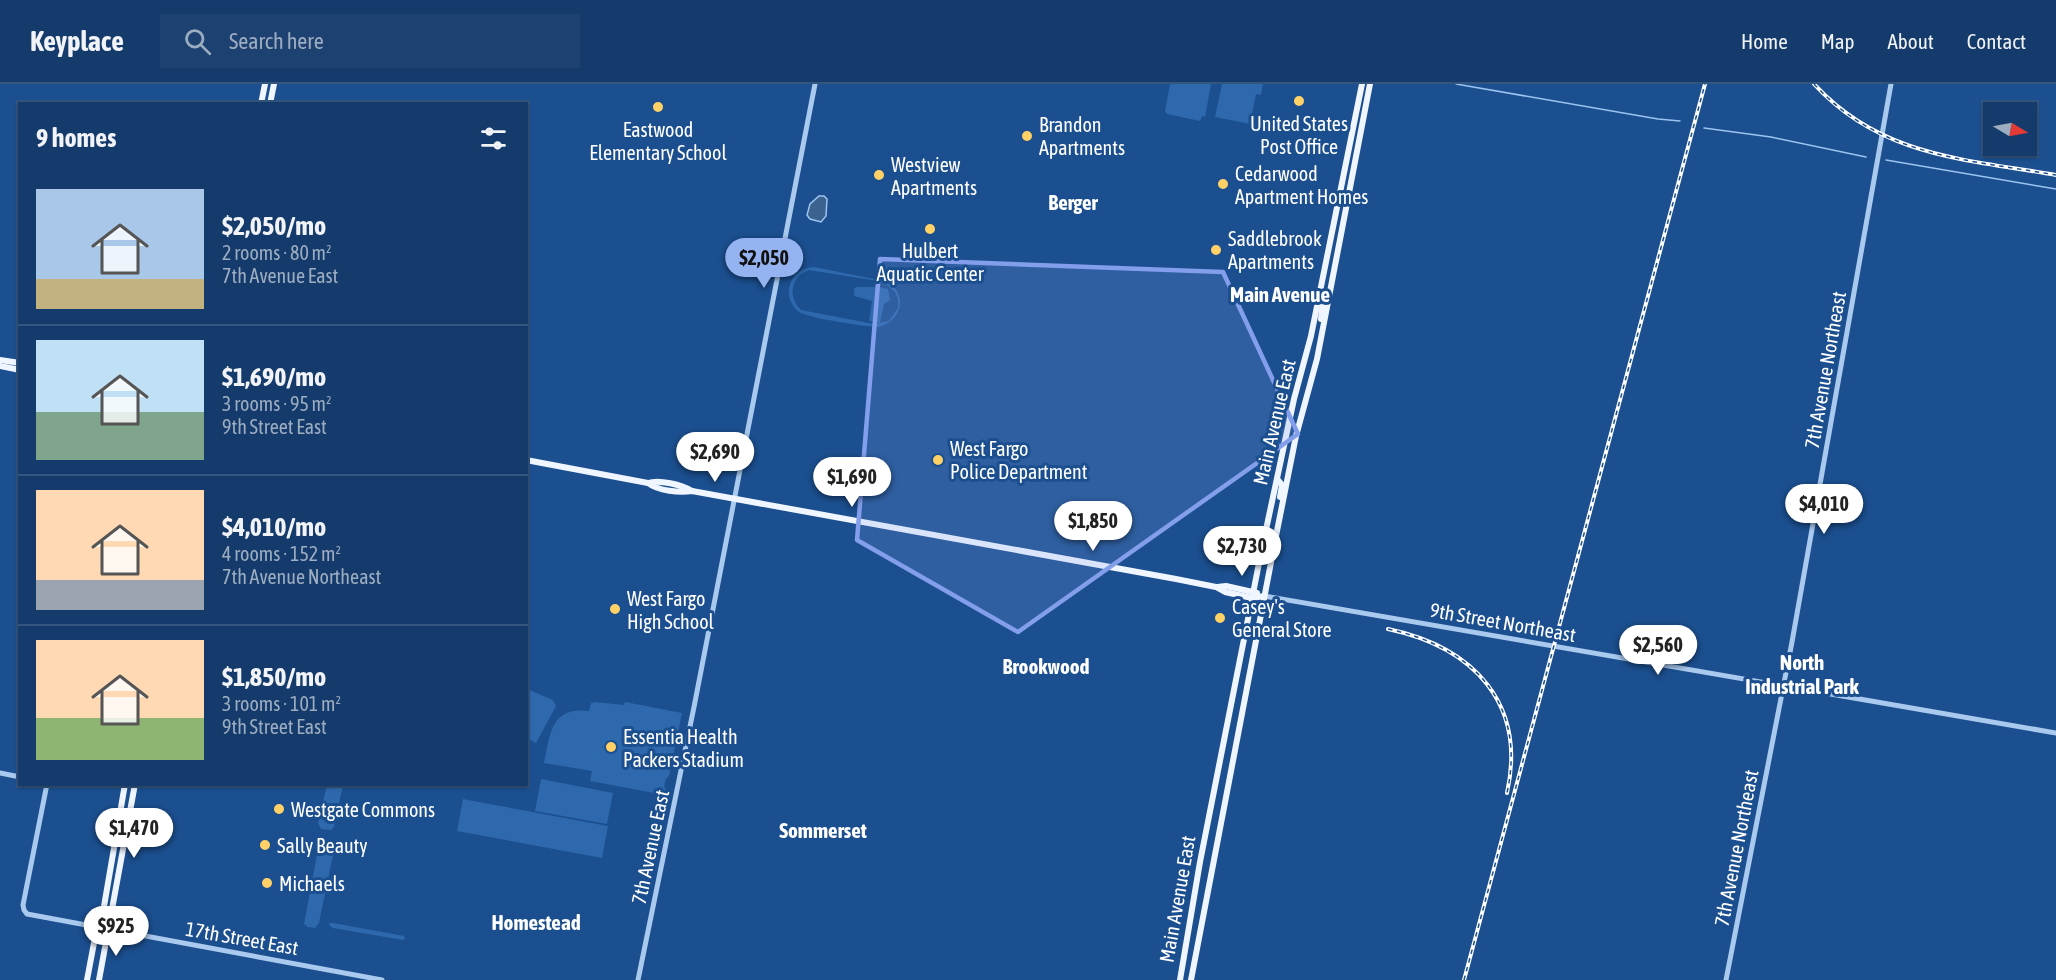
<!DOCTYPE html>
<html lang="en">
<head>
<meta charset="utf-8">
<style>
  :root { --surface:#143b6b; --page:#1d4271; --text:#f1f3f6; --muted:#9dadc1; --line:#33557e; --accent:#95b2f1 }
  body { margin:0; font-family:"Asap Condensed",sans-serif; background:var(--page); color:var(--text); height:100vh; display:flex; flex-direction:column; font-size:22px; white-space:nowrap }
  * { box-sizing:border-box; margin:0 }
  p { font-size:20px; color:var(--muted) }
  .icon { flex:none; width:33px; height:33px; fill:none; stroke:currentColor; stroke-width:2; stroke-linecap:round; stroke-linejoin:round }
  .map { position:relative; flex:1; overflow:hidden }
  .panel { position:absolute; left:18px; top:18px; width:510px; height:684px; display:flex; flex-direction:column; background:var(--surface); border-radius:0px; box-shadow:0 2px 4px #0004,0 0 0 2px var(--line) }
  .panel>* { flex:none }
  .needle { width:39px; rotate:100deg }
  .controls { position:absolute; left:1983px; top:18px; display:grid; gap:12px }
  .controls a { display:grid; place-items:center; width:54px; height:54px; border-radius:0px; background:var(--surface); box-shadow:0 2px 4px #0004,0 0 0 2px var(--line); font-size:30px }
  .price { position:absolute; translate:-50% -51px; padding:0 14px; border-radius:21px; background:#fff; color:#222; font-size:20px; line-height:39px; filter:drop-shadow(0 2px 3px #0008) }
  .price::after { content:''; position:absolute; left:50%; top:36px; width:18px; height:14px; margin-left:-9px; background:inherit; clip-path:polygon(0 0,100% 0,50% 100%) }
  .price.active { background:var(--accent); color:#111 }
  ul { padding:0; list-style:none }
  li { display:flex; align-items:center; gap:18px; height:150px; padding:0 18px }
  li+li { border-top:2px solid var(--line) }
  li span { display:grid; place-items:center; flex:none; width:168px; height:120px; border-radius:0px; color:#555 }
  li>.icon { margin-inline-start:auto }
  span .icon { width:72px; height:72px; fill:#fffc; stroke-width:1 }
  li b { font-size:26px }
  h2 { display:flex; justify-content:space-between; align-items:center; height:72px; padding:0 18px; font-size:26px }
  header { display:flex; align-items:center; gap:36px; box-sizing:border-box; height:84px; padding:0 30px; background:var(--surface); border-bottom:2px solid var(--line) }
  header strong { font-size:28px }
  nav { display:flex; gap:33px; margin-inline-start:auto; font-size:21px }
  .search { width:420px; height:54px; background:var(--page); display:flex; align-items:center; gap:15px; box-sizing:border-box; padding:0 21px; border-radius:0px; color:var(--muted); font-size:22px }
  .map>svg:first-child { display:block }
  .green { fill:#2e69ad; fill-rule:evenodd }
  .water { fill:#3c6290; stroke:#9cc4f0; stroke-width:1.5 }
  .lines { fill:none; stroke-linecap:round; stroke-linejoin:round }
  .stream { stroke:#9cc4f0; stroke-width:1.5 }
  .minor { stroke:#a9c9ee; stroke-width:5 }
  .major { stroke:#f0f6ff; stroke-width:6 }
  .rail-casing { stroke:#fff; stroke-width:4 }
  .rail { stroke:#1b4f8f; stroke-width:1.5; stroke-dasharray:4.5; stroke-linecap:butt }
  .marked { fill:#839eea; fill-opacity:0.2; stroke:#839eea; stroke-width:4.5; stroke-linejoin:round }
  .poi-dot { fill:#ffd166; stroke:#1b4f8f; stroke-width:2 }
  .labels { text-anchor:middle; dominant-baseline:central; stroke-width:6; stroke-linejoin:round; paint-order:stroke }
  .poi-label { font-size:20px; fill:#fff; stroke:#1b4f8f; text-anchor:start }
  .street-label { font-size:20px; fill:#fff; stroke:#1b4f8f }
  .neighbourhood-label { font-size:21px; font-weight:bold; fill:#fff; stroke:#1b4f8f }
</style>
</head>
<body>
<header>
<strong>Keyplace</strong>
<div class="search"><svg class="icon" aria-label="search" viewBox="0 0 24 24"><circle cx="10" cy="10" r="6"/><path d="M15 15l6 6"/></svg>Search here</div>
<nav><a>Home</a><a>Map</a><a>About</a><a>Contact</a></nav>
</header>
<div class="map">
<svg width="2056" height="896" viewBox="0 0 2056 896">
  <rect width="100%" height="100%" fill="#1b4f8f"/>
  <g class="green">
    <path d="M1170,0H1211L1205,33L1202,32L1200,37L1167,30L1165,27Z"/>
    <path d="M1222,0H1263L1261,11L1256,10L1250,40L1215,33Z"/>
    <path d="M814,183L889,198C908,213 901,237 879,243C866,243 808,234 799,228C790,221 786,209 791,198C795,188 804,184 814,183ZM809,186L884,198L895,208L898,215V224L889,237L874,240L801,226C787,212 791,193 809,186Z"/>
    <path d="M856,203H879L888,205L890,216L884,220L880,239L869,237L872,217L854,212V205Z"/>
    <path d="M527,605L553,616L556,622L536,659L527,654Z"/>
    <path d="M595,618L624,621L625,618L682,629L669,692L666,695L664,702L666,706L665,711L590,697L592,687L544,679C550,650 551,622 589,627L591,619Z"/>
    <path d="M541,695L613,709L607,740L535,727Z"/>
    <path d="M327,701H343L334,743L331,746L321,745L318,739Z"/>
    <path d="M463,715L608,742L602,774L457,747Z"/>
    <path d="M318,765L326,768H331L333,771L319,839L315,844L308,843L304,840Z"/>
    <path d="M329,839H333L404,852L405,855L403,856L333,844L329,841Z"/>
  </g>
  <path class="water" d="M819,112H824L827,115L826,132L821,138L810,135L807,131L810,120Z"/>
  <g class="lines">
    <g class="stream">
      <path d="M1456,0L1658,35L1680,37"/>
      <path d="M1704,44L1771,53L1866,73"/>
      <path d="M1886,76L2056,105"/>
    </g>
    <g class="minor">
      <path d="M1264,512L2056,649"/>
      <path d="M0,689L20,693"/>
      <path d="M47,700L23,821L24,826L27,830L382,896"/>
      <path d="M638,896L694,623L815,0"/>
      <path d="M1726,896L1792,558L1891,0"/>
    </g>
    <g class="major">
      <path d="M261,20L265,0"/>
      <path d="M270,20L274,0"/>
      <path d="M1320,208L1323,216L1321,235"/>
      <path d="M0,276L20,279"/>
      <path d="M0,282L20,286"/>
      <path d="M526,376L648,399C658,407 680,409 692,407L1176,495L1216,503L1225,508L1252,514L1264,512"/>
      <path d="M1277,395L1282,401L1280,413"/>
      <path d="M648,399C659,395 682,401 692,407"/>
      <path d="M1217,503L1226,502L1257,509"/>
      <path d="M87,896L97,843L102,834L125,700"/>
      <path d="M99,896L135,700"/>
      <path d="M1180,896L1200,778L1261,469L1294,315L1311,252L1362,0"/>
      <path d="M1191,896L1277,447L1296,352L1317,275L1370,0"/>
    </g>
    <g class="rail-casing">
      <g id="rail">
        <path d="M1814,0C1881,73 1965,75 2056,91"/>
        <path d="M1388,545C1473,563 1527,619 1507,709"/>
        <path d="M1464,896L1705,0"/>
      </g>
    </g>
    <use href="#rail" class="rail"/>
  </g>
  <path class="marked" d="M880,175L1223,188L1298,350L1018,548L857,456Z"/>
  <g class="poi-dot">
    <circle cx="1299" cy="17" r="6"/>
    <circle cx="658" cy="23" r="6"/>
    <circle cx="1027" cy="52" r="6"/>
    <circle cx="879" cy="91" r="6"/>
    <circle cx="1223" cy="100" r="6"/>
    <circle cx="930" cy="145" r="6"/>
    <circle cx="1216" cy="166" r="6"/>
    <circle cx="938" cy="376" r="6"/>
    <circle cx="615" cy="525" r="6"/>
    <circle cx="1220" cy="534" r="6"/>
    <circle cx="611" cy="663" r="6"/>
    <circle cx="279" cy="725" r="6"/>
    <circle cx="265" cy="761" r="6"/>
    <circle cx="267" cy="799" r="6"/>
  </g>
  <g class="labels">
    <g class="poi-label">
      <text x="1299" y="39" text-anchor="middle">United States<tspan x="1299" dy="23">Post Office</tspan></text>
      <text x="1039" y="40">Brandon<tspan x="1039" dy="23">Apartments</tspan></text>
      <text x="658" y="45" text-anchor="middle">Eastwood<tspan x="658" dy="23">Elementary School</tspan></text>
      <text x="891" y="80">Westview<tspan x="891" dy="23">Apartments</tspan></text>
      <text x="1235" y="89">Cedarwood<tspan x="1235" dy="23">Apartment Homes</tspan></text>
      <text x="1228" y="154">Saddlebrook<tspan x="1228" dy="23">Apartments</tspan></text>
      <text x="930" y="166" text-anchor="middle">Hulbert<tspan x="930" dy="23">Aquatic Center</tspan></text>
      <text x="950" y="364">West Fargo<tspan x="950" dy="23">Police Department</tspan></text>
      <text x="627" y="514">West Fargo<tspan x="627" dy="23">High School</tspan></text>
      <text x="1232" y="522">Casey's<tspan x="1232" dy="23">General Store</tspan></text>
      <text x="623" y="652">Essentia Health<tspan x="623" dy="23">Packers Stadium</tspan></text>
      <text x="291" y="725">Westgate Commons</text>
      <text x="277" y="761">Sally Beauty</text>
      <text x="279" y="799">Michaels</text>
    </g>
    <g class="street-label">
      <text transform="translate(1825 286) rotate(-80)">7th Avenue Northeast</text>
      <text transform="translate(1274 338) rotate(-77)">Main Avenue East</text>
      <text transform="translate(1503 538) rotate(10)">9th Street Northeast</text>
      <text transform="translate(650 763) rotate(-78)">7th Avenue East</text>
      <text transform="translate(1736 764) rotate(-79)">7th Avenue Northeast</text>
      <text transform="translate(1177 815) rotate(-80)">Main Avenue East</text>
      <text transform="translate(242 854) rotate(10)">17th Street East</text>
    </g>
    <g class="neighbourhood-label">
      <text x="1073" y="118">Berger</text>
      <text x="1280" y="210">Main Avenue</text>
      <text x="1802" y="578">North<tspan x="1802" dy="24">Industrial Park</tspan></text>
      <text x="1046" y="582">Brookwood</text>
      <text x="823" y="746">Sommerset</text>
      <text x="536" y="838">Homestead</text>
    </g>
  </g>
</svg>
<div class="controls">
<a><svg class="needle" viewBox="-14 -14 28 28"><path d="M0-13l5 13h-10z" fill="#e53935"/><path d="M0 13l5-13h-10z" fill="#9dadc1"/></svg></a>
</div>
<b class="price active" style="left:764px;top:205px">$2,050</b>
<b class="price" style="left:715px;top:399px">$2,690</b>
<b class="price" style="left:852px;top:424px">$1,690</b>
<b class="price" style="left:1824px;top:451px">$4,010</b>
<b class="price" style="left:1093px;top:468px">$1,850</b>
<b class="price" style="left:1242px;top:493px">$2,730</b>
<b class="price" style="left:1658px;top:592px">$2,560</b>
<b class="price" style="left:134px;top:775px">$1,470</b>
<b class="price" style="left:116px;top:873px">$925</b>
<section class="panel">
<h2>9 homes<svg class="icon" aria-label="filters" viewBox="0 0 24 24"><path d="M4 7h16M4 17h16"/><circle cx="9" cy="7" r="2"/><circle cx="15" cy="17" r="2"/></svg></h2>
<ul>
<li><span style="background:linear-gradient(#a9c7e8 75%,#c2b280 0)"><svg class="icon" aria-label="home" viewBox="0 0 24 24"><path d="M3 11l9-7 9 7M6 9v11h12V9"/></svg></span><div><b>$2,050/mo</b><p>2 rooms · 80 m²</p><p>7th Avenue East</p></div></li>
<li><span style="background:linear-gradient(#bfe0f5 60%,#7fa58c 0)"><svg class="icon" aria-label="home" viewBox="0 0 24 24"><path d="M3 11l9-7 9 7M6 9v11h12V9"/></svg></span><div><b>$1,690/mo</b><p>3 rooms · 95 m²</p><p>9th Street East</p></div></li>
<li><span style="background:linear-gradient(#ffd9b3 75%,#9aa5b1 0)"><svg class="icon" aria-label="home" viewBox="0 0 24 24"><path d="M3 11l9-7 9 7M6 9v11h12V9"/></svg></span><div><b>$4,010/mo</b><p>4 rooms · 152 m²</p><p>7th Avenue Northeast</p></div></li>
<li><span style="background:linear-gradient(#ffd9b3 65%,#8fb573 0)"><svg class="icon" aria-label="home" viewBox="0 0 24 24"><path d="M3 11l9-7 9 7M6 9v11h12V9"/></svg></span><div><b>$1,850/mo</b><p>3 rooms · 101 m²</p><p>9th Street East</p></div></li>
</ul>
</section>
</div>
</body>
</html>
